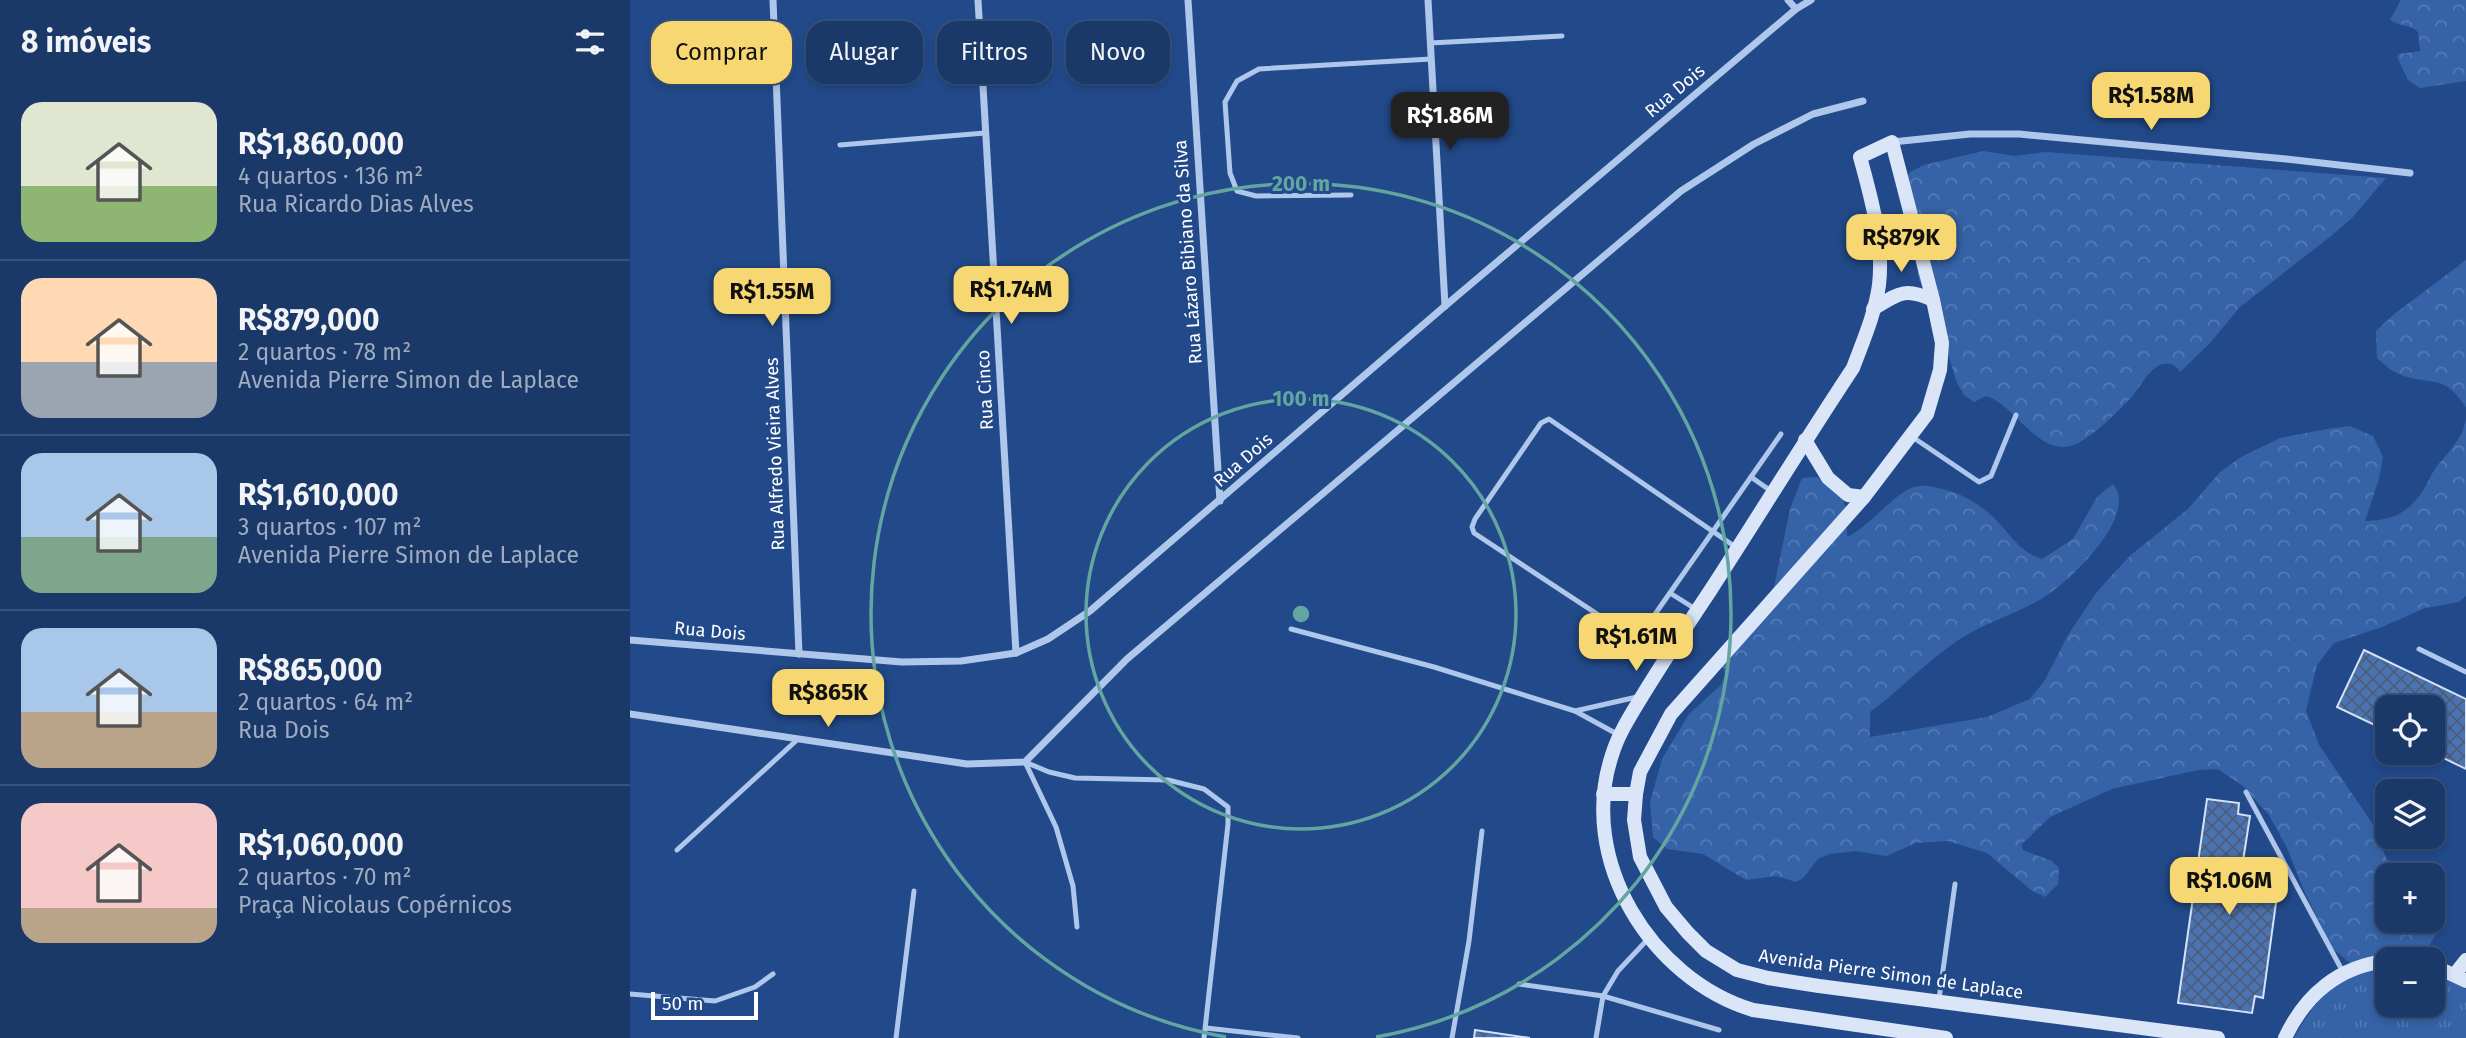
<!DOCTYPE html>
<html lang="pt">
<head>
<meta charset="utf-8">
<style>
  :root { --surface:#1a3868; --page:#233f6e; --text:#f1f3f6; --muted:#9facc0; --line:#38527c; --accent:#f6d771 }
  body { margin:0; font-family:"Fira Sans",sans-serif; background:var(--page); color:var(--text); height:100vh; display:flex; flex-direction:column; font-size:26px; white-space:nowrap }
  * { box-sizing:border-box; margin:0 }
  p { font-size:23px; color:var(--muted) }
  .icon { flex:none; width:38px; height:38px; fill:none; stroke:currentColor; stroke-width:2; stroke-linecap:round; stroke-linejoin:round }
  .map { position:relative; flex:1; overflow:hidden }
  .panel { display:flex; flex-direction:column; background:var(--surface); width:630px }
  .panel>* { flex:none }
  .guide { position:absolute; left:21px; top:21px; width:665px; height:63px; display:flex; gap:14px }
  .buttons { position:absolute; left:1745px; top:695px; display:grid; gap:14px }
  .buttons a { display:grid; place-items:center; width:70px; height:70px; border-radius:14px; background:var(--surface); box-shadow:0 4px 10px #0003,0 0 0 2px var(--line); font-size:35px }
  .scale { position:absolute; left:21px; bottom:18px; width:107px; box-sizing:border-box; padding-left:7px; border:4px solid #fff; border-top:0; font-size:19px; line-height:24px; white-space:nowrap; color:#fff; -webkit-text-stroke:5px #224a8a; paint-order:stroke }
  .price { position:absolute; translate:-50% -60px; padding:0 16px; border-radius:14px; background:var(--accent); color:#111; font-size:23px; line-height:46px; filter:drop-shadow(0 2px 4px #0008) }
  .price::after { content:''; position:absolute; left:50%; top:42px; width:21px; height:16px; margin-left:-10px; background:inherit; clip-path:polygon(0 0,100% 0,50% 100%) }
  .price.on { background:#222; color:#fff }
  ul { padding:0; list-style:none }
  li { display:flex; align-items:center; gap:21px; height:175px; padding:0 21px }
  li+li { border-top:2px solid var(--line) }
  li span { display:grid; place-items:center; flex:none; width:196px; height:140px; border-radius:21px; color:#555 }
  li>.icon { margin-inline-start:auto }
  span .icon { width:84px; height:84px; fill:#fffc; stroke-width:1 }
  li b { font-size:30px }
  h2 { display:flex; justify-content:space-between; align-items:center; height:84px; padding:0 21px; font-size:30px }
  .pill { padding:0 24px; border-radius:21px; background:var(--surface); box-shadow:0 4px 10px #0003,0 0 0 2px var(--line); font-size:24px; line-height:63px }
  .pill.on { background:var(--accent); color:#111 }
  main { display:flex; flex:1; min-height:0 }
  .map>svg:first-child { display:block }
  .forest { fill:url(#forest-crowns) }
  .park { fill:url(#park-tufts) }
  .building { fill:url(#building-cross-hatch); stroke:#d4e2f8; stroke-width:2 }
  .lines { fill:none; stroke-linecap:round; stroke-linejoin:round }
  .lane { stroke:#afc7eb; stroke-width:5 }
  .street { stroke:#afc7eb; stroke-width:7 }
  .secondary { stroke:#dae6f8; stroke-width:14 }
  .ring { fill:none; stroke:#63a6a1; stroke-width:3.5 }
  .labels { text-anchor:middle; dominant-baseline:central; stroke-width:6; stroke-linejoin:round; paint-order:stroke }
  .street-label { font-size:18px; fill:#fff; stroke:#224a8a }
  .centre { fill:#63a6a1; stroke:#224a8a; stroke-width:3.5 }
  .ring-label { font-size:21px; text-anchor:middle; font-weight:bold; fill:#63a6a1; stroke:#224a8a; stroke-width:6; stroke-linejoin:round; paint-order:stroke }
</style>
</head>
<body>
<main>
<section class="panel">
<h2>8 imóveis<svg class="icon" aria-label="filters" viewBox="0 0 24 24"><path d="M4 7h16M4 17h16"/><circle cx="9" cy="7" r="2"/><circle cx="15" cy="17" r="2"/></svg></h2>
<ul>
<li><span style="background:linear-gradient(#dfe7d0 60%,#8fb573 0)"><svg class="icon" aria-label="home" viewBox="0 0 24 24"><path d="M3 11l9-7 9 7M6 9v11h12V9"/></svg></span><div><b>R$1,860,000</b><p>4 quartos · 136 m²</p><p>Rua Ricardo Dias Alves</p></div></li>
<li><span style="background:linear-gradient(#ffd9b3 60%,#9aa5b1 0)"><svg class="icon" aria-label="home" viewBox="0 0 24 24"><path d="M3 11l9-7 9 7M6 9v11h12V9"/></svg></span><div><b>R$879,000</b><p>2 quartos · 78 m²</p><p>Avenida Pierre Simon de Laplace</p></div></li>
<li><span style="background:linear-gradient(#a9c7e8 60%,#7fa58c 0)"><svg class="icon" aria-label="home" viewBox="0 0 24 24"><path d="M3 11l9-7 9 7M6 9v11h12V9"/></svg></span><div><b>R$1,610,000</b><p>3 quartos · 107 m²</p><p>Avenida Pierre Simon de Laplace</p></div></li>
<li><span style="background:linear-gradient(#a9c7e8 60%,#b9a48a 0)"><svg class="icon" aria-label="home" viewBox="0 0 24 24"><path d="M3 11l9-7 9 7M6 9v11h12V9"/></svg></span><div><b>R$865,000</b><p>2 quartos · 64 m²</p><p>Rua Dois</p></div></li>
<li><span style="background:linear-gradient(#f6c9c9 75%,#b9a48a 0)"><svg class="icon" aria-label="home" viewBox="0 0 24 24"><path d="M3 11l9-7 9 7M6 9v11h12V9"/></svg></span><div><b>R$1,060,000</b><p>2 quartos · 70 m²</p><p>Praça Nicolaus Copérnicos</p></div></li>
</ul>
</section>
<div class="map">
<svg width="1836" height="1038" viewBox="0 0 1836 1038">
  <defs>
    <pattern id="forest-crowns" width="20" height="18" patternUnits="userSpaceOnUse" patternTransform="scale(1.75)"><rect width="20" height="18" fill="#3663a7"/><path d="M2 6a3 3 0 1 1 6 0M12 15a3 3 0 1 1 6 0" fill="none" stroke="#547ab4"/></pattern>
    <pattern id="park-tufts" width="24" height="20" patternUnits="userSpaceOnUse" patternTransform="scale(1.75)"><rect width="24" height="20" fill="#3663a7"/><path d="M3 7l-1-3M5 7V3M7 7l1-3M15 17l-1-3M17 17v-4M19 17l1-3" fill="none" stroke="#547ab4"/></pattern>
    <pattern id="building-cross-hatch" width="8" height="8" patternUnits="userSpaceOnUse" patternTransform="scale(1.75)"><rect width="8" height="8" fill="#4b73b2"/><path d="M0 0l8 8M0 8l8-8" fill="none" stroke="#4c5e7a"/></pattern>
  </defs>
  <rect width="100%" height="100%" fill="#224a8a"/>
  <g class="forest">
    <path d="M1771,0H1836V81L1790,88L1778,80L1767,57L1769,54L1790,51L1788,32C1781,25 1769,26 1760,20Z"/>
    <path d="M1353,151L1385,156L1415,152L1756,178L1722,218L1701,236L1610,307L1580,343L1550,372C1546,364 1536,361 1528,366C1515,374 1509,389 1500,399C1485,414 1465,435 1446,444C1409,460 1387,405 1356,396L1344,402L1334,395L1327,383L1303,307L1289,280L1274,183L1280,172L1294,165Z"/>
    <path d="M1836,260V408C1814,370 1796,388 1765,372C1758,369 1752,362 1747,358L1746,331L1763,315Z"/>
    <path d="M1836,419V596L1829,602L1795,608L1752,627L1704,643L1687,665L1676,710L1689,745L1744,826L1756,858L1772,875H1757V920H1802L1803,902C1819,935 1801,931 1794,959H1757V975L1727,969L1702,948L1675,893L1657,848L1639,815L1613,786L1588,769L1568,770L1482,789L1420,817L1391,845L1393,850L1422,861L1429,868L1428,884L1415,897L1401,890L1357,853L1318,841L1286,843L1256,856L1226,851L1199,854L1188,859L1173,878L1166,882L1146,876L1116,880L1073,854L1037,849L1023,837L1020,802L1032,759L1059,714L1091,685L1095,674L1091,661L1095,651L1144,587L1160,509L1172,478L1187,477C1218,499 1217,500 1217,537C1240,526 1262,496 1281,488C1293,484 1300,486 1312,489C1330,493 1346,502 1360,514C1379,531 1387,551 1412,559L1443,539L1467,497L1483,484C1510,515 1438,583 1413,598C1386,614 1353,623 1327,641C1295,663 1270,690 1240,712V737L1357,717L1400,699L1415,680L1438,635L1466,593L1483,574L1502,554L1558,509L1590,472L1611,457L1650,438L1697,429L1720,426L1743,436L1753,457L1749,479L1735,521C1762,521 1780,512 1794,489C1799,481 1802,472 1808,465C1821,449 1832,439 1836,419Z"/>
  </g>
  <path class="park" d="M1757,968V1004H1802L1803,972L1813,975L1836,989V1038H1664C1685,998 1710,973 1757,968Z"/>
  <g class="building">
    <path d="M1734,650L1836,699V769L1801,752L1802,707H1757V731L1707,707Z"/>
    <path d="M1577,799L1609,803L1608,814L1620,816L1613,861L1651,866L1633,998L1625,996L1622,1013L1548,1003Z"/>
    <path d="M845,1030L900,1038H844Z"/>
  </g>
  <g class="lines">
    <g class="lane">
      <path d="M800,43L932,36"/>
      <path d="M210,145L355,133"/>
      <path d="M721,195L626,196L607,191L600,173L595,102L607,81L629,69L801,59"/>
      <path d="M1281,436L1349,482L1361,476L1386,415"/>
      <path d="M1121,477L1141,491"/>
      <path d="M1040,593L1067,610"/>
      <path d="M661,629L804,667L945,711L987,734"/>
      <path d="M1007,640L1151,434"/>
      <path d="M1789,649L1836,672"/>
      <path d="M1034,658L844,533L842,527L845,519L911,423L919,419L1107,548"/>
      <path d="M945,711L1007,697"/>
      <path d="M395,762L419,772L445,778L538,780L574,789L598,807V824L574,1038"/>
      <path d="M395,762L426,827L443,886L447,927"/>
      <path d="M1616,792L1713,972"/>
      <path d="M47,850L168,739"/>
      <path d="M889,984L973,996L1089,1030"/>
      <path d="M0,994L85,1001L125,987L143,974"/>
      <path d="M1309,999L1325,884"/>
      <path d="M576,1028L668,1038"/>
      <path d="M266,1038L284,891"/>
      <path d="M822,1038L839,941L852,831"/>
      <path d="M966,1038L973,996L988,971L1018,939"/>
    </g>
    <g class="street">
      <path d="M143,0L169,654"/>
      <path d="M348,0L386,653"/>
      <path d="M558,0L590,501"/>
      <path d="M798,0L815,306"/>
      <path d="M1158,0L1166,9"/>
      <path d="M1262,142L1340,134H1389L1656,159L1780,173"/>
      <path d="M0,640L272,662L331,661L386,653L418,639L460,611L815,306L1166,9L1181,0"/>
      <path d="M0,714L337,764L395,762L497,659L1051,191L1124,144L1183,114L1233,101"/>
    </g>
    <g class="secondary">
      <path d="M1243,309C1269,293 1275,287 1303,300"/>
      <path d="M1175,440L1198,478L1218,495L1234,497"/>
      <path d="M973,794H1006"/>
      <path d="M1802,965L1836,981"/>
      <path d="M1825,974L1836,960"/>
      <path d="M1316,1038L1123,1010C1021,979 947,860 982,755C988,735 1000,716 1011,698C1033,662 1056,627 1080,591C1128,517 1174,442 1223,368C1233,341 1245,314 1249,285C1254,243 1241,197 1230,157L1262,142L1303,300L1312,343L1310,370L1297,414L1234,497L1041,714L1010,772L1006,794L1004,820L1010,857L1036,907L1058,933L1076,951L1107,970L1138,978L1189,986L1588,1038"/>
      <path d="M1655,1038C1675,995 1709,966 1757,961"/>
    </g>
  </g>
  <g class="ring">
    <circle cx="671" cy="614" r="215"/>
    <path d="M596 1037A430 430 0 1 1 746 1037"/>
  </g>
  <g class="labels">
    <g class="street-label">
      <text transform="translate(1045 91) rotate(-40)">Rua Dois</text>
      <text transform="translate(558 252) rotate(-94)">Rua Lázaro Bibiano da Silva</text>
      <text transform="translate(355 390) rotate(-93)">Rua Cinco</text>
      <text transform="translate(145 454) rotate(-92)">Rua Alfredo Vieira Alves</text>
      <text transform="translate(613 460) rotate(-41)">Rua Dois</text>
      <text transform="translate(80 631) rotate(5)">Rua Dois</text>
      <text transform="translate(1261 974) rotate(8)">Avenida Pierre Simon de Laplace</text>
    </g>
  </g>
  <circle cx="671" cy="614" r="10" class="centre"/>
  <g class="ring-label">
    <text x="671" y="191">200 m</text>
    <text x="671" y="406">100 m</text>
  </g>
</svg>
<div class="buttons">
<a><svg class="icon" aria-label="locate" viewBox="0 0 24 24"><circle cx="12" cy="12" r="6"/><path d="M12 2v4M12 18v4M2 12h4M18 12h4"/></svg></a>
<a><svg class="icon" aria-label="layers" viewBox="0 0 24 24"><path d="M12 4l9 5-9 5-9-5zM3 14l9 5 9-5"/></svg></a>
<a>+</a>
<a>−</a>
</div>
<div class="scale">50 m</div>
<b class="price" style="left:1521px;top:132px">R$1.58M</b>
<b class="price on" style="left:820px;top:152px">R$1.86M</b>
<b class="price" style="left:1271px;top:274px">R$879K</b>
<b class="price" style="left:381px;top:326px">R$1.74M</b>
<b class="price" style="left:142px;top:328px">R$1.55M</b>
<b class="price" style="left:1006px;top:673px">R$1.61M</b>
<b class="price" style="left:198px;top:729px">R$865K</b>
<b class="price" style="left:1599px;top:917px">R$1.06M</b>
<div class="guide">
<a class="pill on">Comprar</a>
<a class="pill">Alugar</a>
<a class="pill">Filtros</a>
<a class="pill">Novo</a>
</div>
</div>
</main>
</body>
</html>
